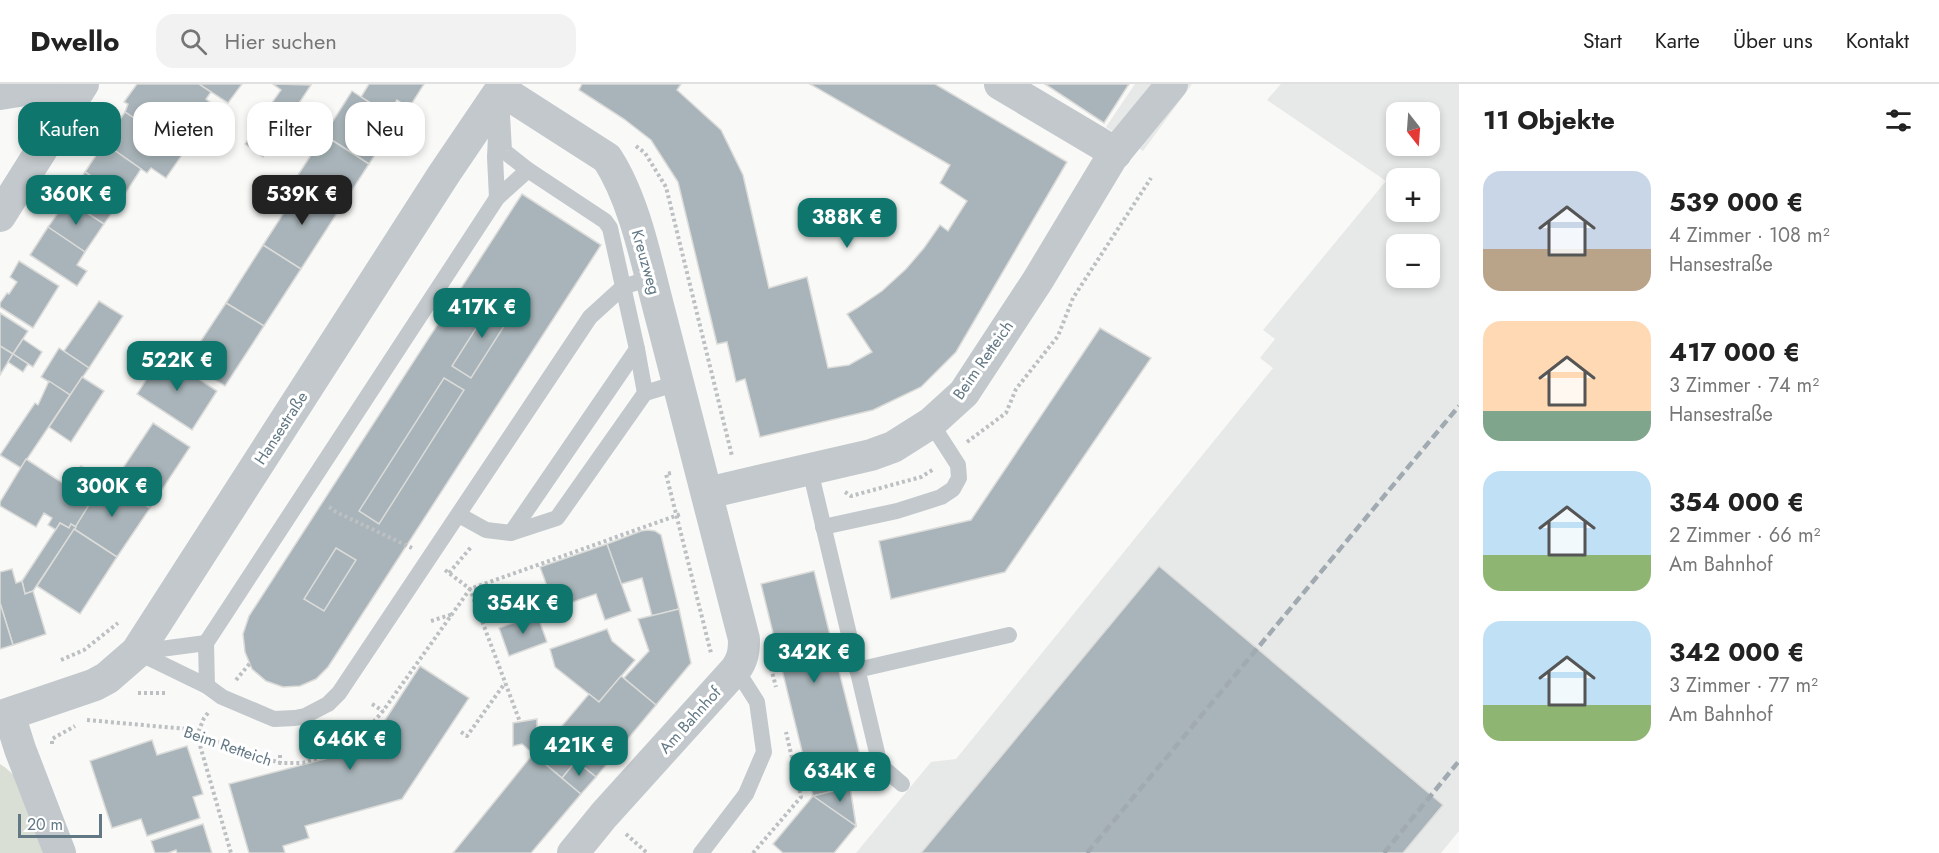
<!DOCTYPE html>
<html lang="de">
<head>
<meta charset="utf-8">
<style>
  :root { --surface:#fff; --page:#f2f2f2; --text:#222; --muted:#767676; --line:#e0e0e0; --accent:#0f766e }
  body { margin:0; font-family:Jost,sans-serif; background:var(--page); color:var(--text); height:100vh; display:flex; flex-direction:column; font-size:22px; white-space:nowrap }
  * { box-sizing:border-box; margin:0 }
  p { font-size:20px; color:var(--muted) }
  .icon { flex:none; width:33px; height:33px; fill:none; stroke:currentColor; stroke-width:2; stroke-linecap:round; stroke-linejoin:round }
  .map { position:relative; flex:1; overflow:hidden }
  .panel { display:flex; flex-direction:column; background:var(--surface); width:480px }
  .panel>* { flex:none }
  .guide { position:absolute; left:18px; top:18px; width:570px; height:54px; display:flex; gap:12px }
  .needle { width:39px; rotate:163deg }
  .tools { position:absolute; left:1386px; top:18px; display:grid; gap:12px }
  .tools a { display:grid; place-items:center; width:54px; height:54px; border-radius:12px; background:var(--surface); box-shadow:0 3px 9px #0003; font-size:30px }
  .scale { position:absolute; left:18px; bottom:15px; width:84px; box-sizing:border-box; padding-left:6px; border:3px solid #627884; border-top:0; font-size:16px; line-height:21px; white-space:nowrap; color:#627884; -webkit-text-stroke:4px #fff; paint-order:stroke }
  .price { position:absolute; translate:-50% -51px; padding:0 14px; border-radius:12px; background:var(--accent); color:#fff; font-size:20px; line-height:39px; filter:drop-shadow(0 2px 3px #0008) }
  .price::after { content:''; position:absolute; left:50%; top:36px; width:18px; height:14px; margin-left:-9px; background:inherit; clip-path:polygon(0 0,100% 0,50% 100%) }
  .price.on { background:#222; color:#fff }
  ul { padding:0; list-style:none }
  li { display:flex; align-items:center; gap:18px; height:150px; padding:0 24px }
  li span { display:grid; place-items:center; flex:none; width:168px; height:120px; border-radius:18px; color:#555 }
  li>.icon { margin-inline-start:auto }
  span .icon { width:72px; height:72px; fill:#fffc; stroke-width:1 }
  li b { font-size:26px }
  h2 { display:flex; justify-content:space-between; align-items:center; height:72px; padding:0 24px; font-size:26px }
  .chip { padding:0 21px; border-radius:18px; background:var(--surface); box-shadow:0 3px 9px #0003; font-size:21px; line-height:54px }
  .chip.on { background:var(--accent); color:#fff }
  header { display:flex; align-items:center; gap:36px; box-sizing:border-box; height:84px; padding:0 30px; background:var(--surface); border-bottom:2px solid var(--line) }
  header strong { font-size:28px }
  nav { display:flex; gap:33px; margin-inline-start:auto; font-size:21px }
  .search { width:420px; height:54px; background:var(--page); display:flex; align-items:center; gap:15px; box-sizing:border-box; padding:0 21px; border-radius:18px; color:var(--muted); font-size:22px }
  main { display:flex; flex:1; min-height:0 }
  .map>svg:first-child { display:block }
  .built { fill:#e7e9e8; fill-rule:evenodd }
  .green { fill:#dadfd6 }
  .building { fill:#a8b4b9; stroke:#dbdbd9; stroke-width:1.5 }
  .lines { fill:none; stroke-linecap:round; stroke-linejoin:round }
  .path { stroke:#bcc0c3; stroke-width:4; stroke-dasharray:3 3; stroke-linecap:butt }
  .service { stroke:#c2c8cb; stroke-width:16 }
  .minor { stroke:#c2c8cb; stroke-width:32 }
  .tertiary { stroke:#c2c8cb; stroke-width:33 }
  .rail { stroke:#a1aab0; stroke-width:4.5; stroke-dasharray:9 4.5; stroke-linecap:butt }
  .labels { text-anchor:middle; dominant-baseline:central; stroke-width:6; stroke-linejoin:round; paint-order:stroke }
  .street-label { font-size:16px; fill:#627884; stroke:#fff }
</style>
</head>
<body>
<header>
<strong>Dwello</strong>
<div class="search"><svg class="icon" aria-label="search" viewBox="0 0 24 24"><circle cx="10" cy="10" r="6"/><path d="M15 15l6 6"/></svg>Hier suchen</div>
<nav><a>Start</a><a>Karte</a><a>Über uns</a><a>Kontakt</a></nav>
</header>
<main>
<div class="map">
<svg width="1459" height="769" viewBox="0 0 1459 769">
  <rect width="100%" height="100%" fill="#f9f9f7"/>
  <g class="built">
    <path d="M1135,0H1192L1143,67L1106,43Z"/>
    <path d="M1281,0H1459V747L1441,769H856L931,678L956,675L1273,284L1260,274L1275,255L1263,246L1386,97L1267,16ZM1396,28H1430V62H1396ZM1396,94H1430V128H1396ZM1396,160H1430V194H1396Z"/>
  </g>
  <path class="green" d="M0,680C29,697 37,739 47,769H0Z"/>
  <g class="building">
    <path d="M137,0H199L211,8L206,15L211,19L203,32L209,36L192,62L176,51L171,59L125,28L128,20L124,18Z"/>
    <path d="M199,0H242L228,19Z"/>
    <path d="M273,0L311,1L288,36L269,23L281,6Z"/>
    <path d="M369,0H424L409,24L397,16L388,30L361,13Z"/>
    <path d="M582,0H681L677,6L721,46L743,91L769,204L807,193L828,284L849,281L872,268L847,230L857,224L882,207L906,185L924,164L940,141L948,147L967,117L940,99L950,81L810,0H935L1067,78L956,268L921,303L873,326L760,353L745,295L736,298L727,258L717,260L678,98L651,56L624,35L579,6Z"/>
    <path d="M1045,0H1129L1104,39Z"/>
    <path d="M352,7L397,37L369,80L324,51Z"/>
    <path d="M269,23L288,36L263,73L245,60Z"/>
    <path d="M125,28L184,68L166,94L151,84L147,89L104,59Z"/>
    <path d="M324,51L369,80L341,123L296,94Z"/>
    <path d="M104,59L141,85L123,113L85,88Z"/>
    <path d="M85,88L123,113L104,140L67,116Z"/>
    <path d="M303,99L341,123L301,185L263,161Z"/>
    <path d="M522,110L601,161L328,583L316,595L300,602L283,603L266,597L252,585L245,568L243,550L249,532Z"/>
    <path d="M67,116L104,140L85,168L48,143Z"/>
    <path d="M48,143L85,168L77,181L87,187L77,202L30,171Z"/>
    <path d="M263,161L301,185L264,242L226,219Z"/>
    <path d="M19,177L59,202L33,244L0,223V219L7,209L9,210L17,198L10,193Z"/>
    <path d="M494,216L513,228L471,294L452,282Z"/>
    <path d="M99,217L123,232L89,284L64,267Z"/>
    <path d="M226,219L264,242L225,302L187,278Z"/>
    <path d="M0,229L28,247L13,270L0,262Z"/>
    <path d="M1100,244L1151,274L1005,488L891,515L879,457L971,436Z"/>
    <path d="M23,255L42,268L33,283L13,270Z"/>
    <path d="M0,262L13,270L0,291Z"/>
    <path d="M59,264L89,284L70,311L41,293Z"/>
    <path d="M13,270L28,280L23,288L8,278Z"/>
    <path d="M162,271L217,307L192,346L137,310Z"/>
    <path d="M82,293L104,307L71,358L49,343Z"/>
    <path d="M444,294L464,306L379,440L359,427Z"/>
    <path d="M49,297L70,311L21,384L0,371L35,319L38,321Z"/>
    <path d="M153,339L190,363L150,424L113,399Z"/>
    <path d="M26,375L67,402L81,382L104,397L76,443L71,440L69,444L60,439L56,446L48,441L52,434L44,429L36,443L0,422V418Z"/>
    <path d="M105,395L150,424L117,473L74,445Z"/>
    <path d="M60,439L69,444L71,440L76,443L33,507L25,510L22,497Z"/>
    <path d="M74,445L117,473L80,530L37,502Z"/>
    <path d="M648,446L655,447L661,451L679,525L652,532L642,494L621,500L607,460L641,447Z"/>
    <path d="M607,460L631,527L605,536L596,510L555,524L540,483Z"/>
    <path d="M336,464L356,476L324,527L304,515Z"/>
    <path d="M1159,482L1443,721L1403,769H921Z"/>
    <path d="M12,485L16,499L22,497L25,510L33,507L46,550L13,561L0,519V488Z"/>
    <path d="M814,487L867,699L813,712L761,500Z"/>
    <path d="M0,519L13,561L0,565Z"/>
    <path d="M679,525L691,579L656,621L624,594L649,567L638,535Z"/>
    <path d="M537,530L547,558L509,572L499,544Z"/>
    <path d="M607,545L612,557L635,576L599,618L555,583L550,565Z"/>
    <path d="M420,582L469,614L402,715L305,742L309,754L283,762L285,769H249L229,700L367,664Z"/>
    <path d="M621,592L656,621L596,693L551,655L589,610L599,618Z"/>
    <path d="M537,635V644L576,677L562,694L522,660L513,662V639Z"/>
    <path d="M152,656L157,671L187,662L203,710L193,713L200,734L147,752L141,735L112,744L90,677Z"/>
    <path d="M533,670L581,710L531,769H453Z"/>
    <path d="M576,677L596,693L581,710L562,694Z"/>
    <path d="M850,703L856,742L813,712Z"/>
    <path d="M850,703L856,742L813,712Z"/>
    <path d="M813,712L856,742L834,769H783L773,760Z"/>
    <path d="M203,740L212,769H177L176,766L168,769H155L151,757Z"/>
  </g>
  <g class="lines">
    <g class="path">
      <path d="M636,62L645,69L666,103L732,372"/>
      <path d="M967,358L1006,329L1016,305L1058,252L1073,214L1151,94"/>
      <path d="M671,389L666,390L711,569"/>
      <path d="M845,408L851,412L921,393L934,385"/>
      <path d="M329,423L336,428L412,464"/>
      <path d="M445,486L470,505L520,638"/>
      <path d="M449,489L472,462"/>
      <path d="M431,537L453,530"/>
      <path d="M61,576L84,566L118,539"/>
      <path d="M771,584L776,603"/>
      <path d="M236,596L251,578"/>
      <path d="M138,609H167"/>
      <path d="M372,620L383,627"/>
      <path d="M208,629L204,634L197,651L231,769"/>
      <path d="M87,636L187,645L197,651L280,679H303L338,667L362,651L383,627L470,505L681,430"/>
      <path d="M461,648L467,652L505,599"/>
      <path d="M52,660V655L75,642"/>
      <path d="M280,671V679"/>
      <path d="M626,750L647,769"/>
      <path d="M753,769L801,713L786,648"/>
    </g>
    <g class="service">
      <path d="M496,52L495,73L497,114"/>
      <path d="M645,309L678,299"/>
      <path d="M810,386L880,681L902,700"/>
      <path d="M459,431L486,446L511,449L557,434L645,309L637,265L610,144L605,137L528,86L504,67L501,13"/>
      <path d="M823,443L897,427L941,413L953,405L959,394L958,381L931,339"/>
      <path d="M511,449L637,265"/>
      <path d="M137,568L207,602L222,613L274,635L295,634L305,632L328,620L339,609L590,233L623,203L650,194"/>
      <path d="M138,568L206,559"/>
      <path d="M857,586L1009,551"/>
      <path d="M207,602L206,559L497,114L528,86"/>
      <path d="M701,769L746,710L764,668L757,618L736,585"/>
    </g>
    <g class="minor">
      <path d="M1000,0L1116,69"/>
      <path d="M501,6L607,74C636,118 648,186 662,237C690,343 717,449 744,555C744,567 743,575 736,585L604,731L573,769"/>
      <path d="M0,10L37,4L72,17"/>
      <path d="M0,132L83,0"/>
      <path d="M707,409L871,371L893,363L931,339L964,309L1038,196L1112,73L1172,0"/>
      <path d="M9,630L20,665L60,769"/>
    </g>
    <path class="tertiary" d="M0,633L94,601L107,594L137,568L444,90L505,0"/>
    <g class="rail">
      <path d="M1087,769L1459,322"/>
      <path d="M1384,769L1459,677"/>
    </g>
  </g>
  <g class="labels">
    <g class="street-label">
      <text transform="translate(646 178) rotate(74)">Kreuzweg</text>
      <text transform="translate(983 276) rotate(-55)">Beim Retteich</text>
      <text transform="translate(281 344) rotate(-57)">Hansestraße</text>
      <text transform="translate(690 636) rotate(-48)">Am Bahnhof</text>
      <text transform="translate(228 662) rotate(19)">Beim Retteich</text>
    </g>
  </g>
</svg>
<div class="tools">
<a><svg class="needle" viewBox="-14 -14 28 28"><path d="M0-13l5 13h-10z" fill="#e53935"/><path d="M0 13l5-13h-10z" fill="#767676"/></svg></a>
<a>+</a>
<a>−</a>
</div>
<div class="scale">20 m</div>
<b class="price" style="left:76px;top:142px">360K €</b>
<b class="price on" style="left:302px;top:142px">539K €</b>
<b class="price" style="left:847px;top:165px">388K €</b>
<b class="price" style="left:482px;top:255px">417K €</b>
<b class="price" style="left:177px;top:308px">522K €</b>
<b class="price" style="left:112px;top:434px">300K €</b>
<b class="price" style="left:523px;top:551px">354K €</b>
<b class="price" style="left:814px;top:600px">342K €</b>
<b class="price" style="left:350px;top:687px">646K €</b>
<b class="price" style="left:579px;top:693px">421K €</b>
<b class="price" style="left:840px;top:719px">634K €</b>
<div class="guide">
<a class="chip on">Kaufen</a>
<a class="chip">Mieten</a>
<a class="chip">Filter</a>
<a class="chip">Neu</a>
</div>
</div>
<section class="panel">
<h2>11 Objekte<svg class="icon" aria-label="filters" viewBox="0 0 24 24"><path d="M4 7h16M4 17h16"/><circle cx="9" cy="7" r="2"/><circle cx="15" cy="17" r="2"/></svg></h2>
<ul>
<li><span style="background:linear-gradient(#c9d6e8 65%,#b9a48a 0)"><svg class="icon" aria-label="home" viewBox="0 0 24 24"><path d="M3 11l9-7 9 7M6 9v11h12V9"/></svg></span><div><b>539 000 €</b><p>4 Zimmer · 108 m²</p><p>Hansestraße</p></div></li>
<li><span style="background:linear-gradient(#ffd9b3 75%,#7fa58c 0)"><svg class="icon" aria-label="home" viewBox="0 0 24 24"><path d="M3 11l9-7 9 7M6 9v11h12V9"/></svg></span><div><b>417 000 €</b><p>3 Zimmer · 74 m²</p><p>Hansestraße</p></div></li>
<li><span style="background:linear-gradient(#bfe0f5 70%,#8fb573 0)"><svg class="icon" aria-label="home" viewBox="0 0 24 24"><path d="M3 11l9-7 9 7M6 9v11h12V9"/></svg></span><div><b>354 000 €</b><p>2 Zimmer · 66 m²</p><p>Am Bahnhof</p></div></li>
<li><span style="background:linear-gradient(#bfe0f5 70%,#8fb573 0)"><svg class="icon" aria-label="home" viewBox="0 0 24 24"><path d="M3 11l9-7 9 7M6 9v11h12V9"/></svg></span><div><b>342 000 €</b><p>3 Zimmer · 77 m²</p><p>Am Bahnhof</p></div></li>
</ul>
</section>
</main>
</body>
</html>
